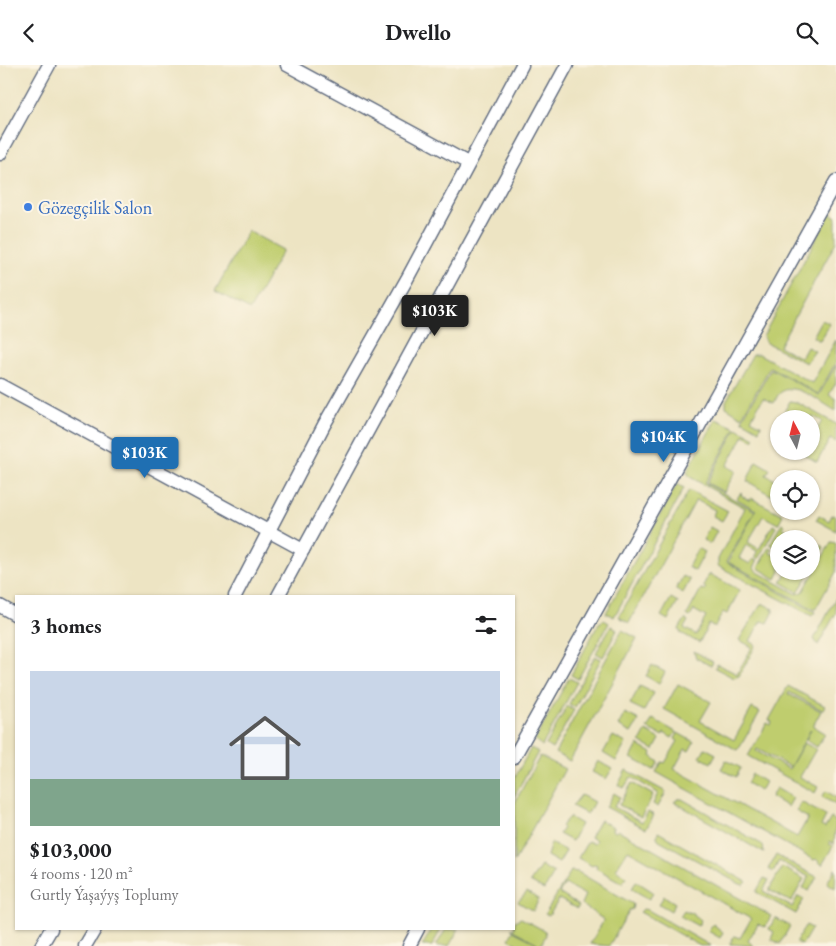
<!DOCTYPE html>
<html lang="en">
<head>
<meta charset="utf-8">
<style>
  :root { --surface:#fff; --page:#f6f6f6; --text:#202124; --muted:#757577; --accent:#1f6fb2 }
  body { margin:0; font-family:"EB Garamond",serif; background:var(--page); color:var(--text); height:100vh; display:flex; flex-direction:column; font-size:19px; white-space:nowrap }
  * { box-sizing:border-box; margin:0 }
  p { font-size:16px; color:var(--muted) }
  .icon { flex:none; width:28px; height:28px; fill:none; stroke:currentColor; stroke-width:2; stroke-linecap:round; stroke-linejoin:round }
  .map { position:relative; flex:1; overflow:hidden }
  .side { position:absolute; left:15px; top:530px; width:500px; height:335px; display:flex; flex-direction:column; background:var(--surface); border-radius:0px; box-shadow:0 1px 4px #0004 }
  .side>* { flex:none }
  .needle { width:32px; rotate:353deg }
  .tools { position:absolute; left:770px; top:345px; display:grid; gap:10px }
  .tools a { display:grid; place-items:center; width:50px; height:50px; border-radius:50%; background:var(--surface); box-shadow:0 1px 4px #0004; font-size:25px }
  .price { position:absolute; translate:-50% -42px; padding:0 11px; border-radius:5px; background:var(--accent); color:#fff; font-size:16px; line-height:32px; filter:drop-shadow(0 1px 2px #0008) }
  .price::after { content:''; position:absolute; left:50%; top:30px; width:15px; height:11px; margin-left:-8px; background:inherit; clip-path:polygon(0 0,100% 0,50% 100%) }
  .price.current { background:#222; color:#fff }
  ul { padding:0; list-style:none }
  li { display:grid; align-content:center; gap:10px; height:265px; padding:0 15px }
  li span { display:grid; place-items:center; height:155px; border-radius:0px; color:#555 }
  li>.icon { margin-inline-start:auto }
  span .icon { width:90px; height:90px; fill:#fffc; stroke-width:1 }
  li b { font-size:21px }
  h2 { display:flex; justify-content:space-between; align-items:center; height:60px; padding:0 15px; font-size:21px }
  header { display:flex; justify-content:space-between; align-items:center; height:65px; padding:0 15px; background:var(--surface); font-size:22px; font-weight:700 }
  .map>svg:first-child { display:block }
  .green { fill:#bfcd6e; stroke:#6d7e66 }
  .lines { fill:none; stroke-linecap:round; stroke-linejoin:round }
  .minor-casing { stroke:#646e81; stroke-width:15 }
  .minor { stroke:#fff; stroke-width:12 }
  .shop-dot { fill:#3f7fe0; stroke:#fcf5e5; stroke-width:2 }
  .labels { text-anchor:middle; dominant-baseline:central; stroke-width:4; stroke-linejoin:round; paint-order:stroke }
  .shop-label { font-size:18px; fill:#366cbe; stroke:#fcf5e5; text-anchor:start }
</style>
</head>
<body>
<header><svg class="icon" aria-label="back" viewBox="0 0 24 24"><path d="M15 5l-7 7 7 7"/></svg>Dwello<svg class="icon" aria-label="search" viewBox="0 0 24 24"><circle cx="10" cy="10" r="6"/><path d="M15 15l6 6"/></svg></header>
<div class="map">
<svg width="836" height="881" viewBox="0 0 836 881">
  <rect width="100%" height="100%" fill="#fcf5e5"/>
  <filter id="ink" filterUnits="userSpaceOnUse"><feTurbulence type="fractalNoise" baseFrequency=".02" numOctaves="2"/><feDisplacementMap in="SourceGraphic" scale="10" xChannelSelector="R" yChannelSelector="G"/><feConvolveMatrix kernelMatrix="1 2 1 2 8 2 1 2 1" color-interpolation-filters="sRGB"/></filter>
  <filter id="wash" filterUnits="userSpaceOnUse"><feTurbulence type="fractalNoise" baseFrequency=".0096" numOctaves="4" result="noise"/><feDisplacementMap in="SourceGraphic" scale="20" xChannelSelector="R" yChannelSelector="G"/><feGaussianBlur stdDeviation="1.12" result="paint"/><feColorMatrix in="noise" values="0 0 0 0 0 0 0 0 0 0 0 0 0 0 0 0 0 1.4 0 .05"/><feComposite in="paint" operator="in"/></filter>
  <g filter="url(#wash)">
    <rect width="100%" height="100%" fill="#ede4c3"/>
    <g class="green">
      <path d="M830,148L836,152V177L779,281L801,293L807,282L815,286L806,298L765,277L763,271Z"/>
      <path d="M248,166L283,185L250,245L215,226Z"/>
      <path d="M822,255L830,259L820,276L813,272Z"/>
      <path d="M836,275V297L818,329L770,302L742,352L726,342V336L753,289H759L812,318Z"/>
      <path d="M836,300V318L829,330L836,334V346C824,339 795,317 783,326C778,328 776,334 774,338L763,333L751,354L761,360L759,365L742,355L771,304L819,330Z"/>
      <path d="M790,336L796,337L836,359V377L830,374L817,397L803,389L805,386H811V375L822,356L813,351L811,354H780Z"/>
      <path d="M716,354L736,363L705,418L755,446L726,497L815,547L812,551L718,501V494L745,443L690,412L687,407Z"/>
      <path d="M737,363L755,373L753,375L744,370L727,401L736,406L724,427L707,418Z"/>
      <path d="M756,396L770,404L766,410L779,417V435L747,416Z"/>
      <path d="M677,419L684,423L614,552L606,548Z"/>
      <path d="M689,425L728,446L722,456L713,451L715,445L696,435L629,558L619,552Z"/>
      <path d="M741,427L742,431L750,436L751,433L783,450L778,459L763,451L748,477L759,484L773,460L776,462L758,494L755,492L757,486L746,480L739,493L750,499L753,494L757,496L754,503L756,506L797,529L803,527L831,477L836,478V507L815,545L728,497L756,445L737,434Z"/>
      <path d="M819,450L829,456L832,450L836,452V466L816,455Z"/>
      <path d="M782,458L785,460L783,463L795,470L797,467L800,469L797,474H779V484L770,479Z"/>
      <path d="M710,462L717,466L710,479L703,475Z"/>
      <path d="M811,480L819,484L821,480L824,482L812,503Z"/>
      <path d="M769,482L772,484L770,488L779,492L780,506L776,514L758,503Z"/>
      <path d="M698,483L705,487L695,506L688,502Z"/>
      <path d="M787,506L811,507L798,527L781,517Z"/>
      <path d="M709,509L740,525L727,549L723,547L715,562L709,559L699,578L681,568L679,564L685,554L688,556L684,563L696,570L706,552L694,545L690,552L687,550L701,524L704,525L706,523L703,521Z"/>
      <path d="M683,511L690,515L683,528L676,524Z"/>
      <path d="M671,533L678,537L668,555L661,551Z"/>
      <path d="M836,533V548L818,580L814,574Z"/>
      <path d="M762,538L773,544V548L768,558L761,556L750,576L756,580L739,611L734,613L715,603L717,599L737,609L752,582L739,575Z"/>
      <path d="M604,555L609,558L578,614L571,610L599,558Z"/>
      <path d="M611,561L617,565L603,592L596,588Z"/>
      <path d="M622,565L637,573L570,696L555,688Z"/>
      <path d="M694,586L713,597L711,601L696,593Z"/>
      <path d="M595,591L601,594L575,642L569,639Z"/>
      <path d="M652,600L665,607L659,619L646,611Z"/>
      <path d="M569,613L577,617L542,681L535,675Z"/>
      <path d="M678,619L711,637L700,656L734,675L752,643L760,647L740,682L737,685L664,644Z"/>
      <path d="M640,621L654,628L644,646L630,639Z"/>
      <path d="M788,621L825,641L822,645L789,627L788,629L821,646L813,661L825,668L817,682L806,675L811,664L790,702L757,684L756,686L789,704L804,678L816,684L800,712L818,722L815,728L748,691L767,658L771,660L772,657L769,655Z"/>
      <path d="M567,641L574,645L552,684L546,680Z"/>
      <path d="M625,648L639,655L631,668L618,661Z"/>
      <path d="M653,654L676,667L672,673L664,668L662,671L647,663Z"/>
      <path d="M646,666L660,674L654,685L640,677Z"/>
      <path d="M678,668L694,677L689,686L685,684L674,704L797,772L808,753L796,746L801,737L826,751L821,761L825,763L831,753L836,756L834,779L830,776L829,779L833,781L822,800L816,794L814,795L656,707L662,697L665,698L678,676L675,674Z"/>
      <path d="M613,671L626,678L616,696L603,688Z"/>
      <path d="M638,680L652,688L651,691L659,697L654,705L631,693Z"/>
      <path d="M531,683L538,687L514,732V714Z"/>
      <path d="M705,683L716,689L711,698L700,692Z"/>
      <path d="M540,691L565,704L514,797V739Z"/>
      <path d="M726,695L741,703L736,712L721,704Z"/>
      <path d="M598,696L612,704L606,714L592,707Z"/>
      <path d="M626,705L666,727L658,742L653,739L658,728L631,712L624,723L618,720Z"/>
      <path d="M752,709L765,717L760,726L747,718Z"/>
      <path d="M632,718L653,730L641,752L619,740Z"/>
      <path d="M776,723L793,733L788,742L771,732Z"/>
      <path d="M826,726L836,732V740L822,732Z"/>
      <path d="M614,728L620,732L614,742L642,757L648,747L654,750L646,764L606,742Z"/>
      <path d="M581,730L594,737L587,749L572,741Z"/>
      <path d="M678,734H682L763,780L764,788L674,737Z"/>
      <path d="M569,752L581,759L572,776L559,769L563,763L561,761Z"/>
      <path d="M600,755L613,762L612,765L616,767L618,765L771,851L765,862L758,859L748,876L754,881L730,879L734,871L740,873L751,854L628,785L616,804L626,812L622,818L596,803L597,800L594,799L592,801L578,793L588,776L594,779L596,775L590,772Z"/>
      <path d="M658,767L747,817L744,820L740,819L659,775L657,772Z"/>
      <path d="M551,778L566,786L559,798L547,791Z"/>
      <path d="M776,790L817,812L809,826L803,823L809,812L779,796L773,807L768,804Z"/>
      <path d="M541,801L554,808L544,825L530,817Z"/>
      <path d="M782,802L804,814L791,837L769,825Z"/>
      <path d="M835,804L836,805L835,823L827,818Z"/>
      <path d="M571,806L578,807L633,839L632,845L630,844L609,881L590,879L604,855L581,839L585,830L565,819L559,828L579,841L577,844L559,834L549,851L545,849Z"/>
      <path d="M764,813L769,815L763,826L792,842L798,831L804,834L796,849L756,827Z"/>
      <path d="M636,816L653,827L649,834L632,824Z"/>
      <path d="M527,827L539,834L533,846L518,837Z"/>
      <path d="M664,831L675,838L671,846L659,839Z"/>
      <path d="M643,844L648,845L711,881H700L640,847Z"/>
      <path d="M684,845L690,848L691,847L701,855L698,861L680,851Z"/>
      <path d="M521,853L545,866L546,870L541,880L521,881L509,874L513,866L537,878L511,864H514L515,856Z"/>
      <path d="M775,853L790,861L780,879L771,874L774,867L769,864Z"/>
      <path d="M713,859L723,867L720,873L708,866Z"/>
      <path d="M806,860L812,863L802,880L796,877Z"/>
      <path d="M432,864H441L432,881H422Z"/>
      <path d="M446,864H459L449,881H436Z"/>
    </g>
  </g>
  <g filter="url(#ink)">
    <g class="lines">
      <g class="minor-casing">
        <g id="minor">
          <path d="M287,0L468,98"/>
          <path d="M0,89L49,0"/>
          <path d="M0,320L303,485"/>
          <path d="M235,531L324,360L407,214L522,0"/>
          <path d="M278,531L567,0"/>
          <path d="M0,541L16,550"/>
          <path d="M514,692L836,116"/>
          <path d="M41,881L51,864"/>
          <path d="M85,881L95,864"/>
          <path d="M409,881L418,864"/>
        </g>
      </g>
      <use href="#minor" class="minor"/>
    </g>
  </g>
  <circle class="shop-dot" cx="28" cy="142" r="5"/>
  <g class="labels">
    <g class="shop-label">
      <text x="38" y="142">Gözegçilik Salon</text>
    </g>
  </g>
</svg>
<div class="tools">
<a><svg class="needle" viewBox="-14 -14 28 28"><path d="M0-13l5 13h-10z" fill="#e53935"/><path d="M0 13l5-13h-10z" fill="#757577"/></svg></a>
<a><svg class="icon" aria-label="locate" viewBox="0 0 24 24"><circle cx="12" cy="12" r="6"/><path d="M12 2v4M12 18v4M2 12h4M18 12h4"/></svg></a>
<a><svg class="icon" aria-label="layers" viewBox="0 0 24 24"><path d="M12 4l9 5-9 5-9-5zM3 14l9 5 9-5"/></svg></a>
</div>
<b class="price current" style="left:435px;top:272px">$103K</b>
<b class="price" style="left:664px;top:398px">$104K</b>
<b class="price" style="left:145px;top:414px">$103K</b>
<section class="side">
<h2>3 homes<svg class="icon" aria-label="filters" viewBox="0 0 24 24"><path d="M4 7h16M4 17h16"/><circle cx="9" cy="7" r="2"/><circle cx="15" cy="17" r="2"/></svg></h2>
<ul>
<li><span style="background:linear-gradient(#c9d6e8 70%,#7fa58c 0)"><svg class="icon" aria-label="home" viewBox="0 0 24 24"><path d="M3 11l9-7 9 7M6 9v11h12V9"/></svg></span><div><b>$103,000</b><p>4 rooms · 120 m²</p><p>Gurtly Ýaşaýyş Toplumy</p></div></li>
</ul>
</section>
</div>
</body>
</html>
